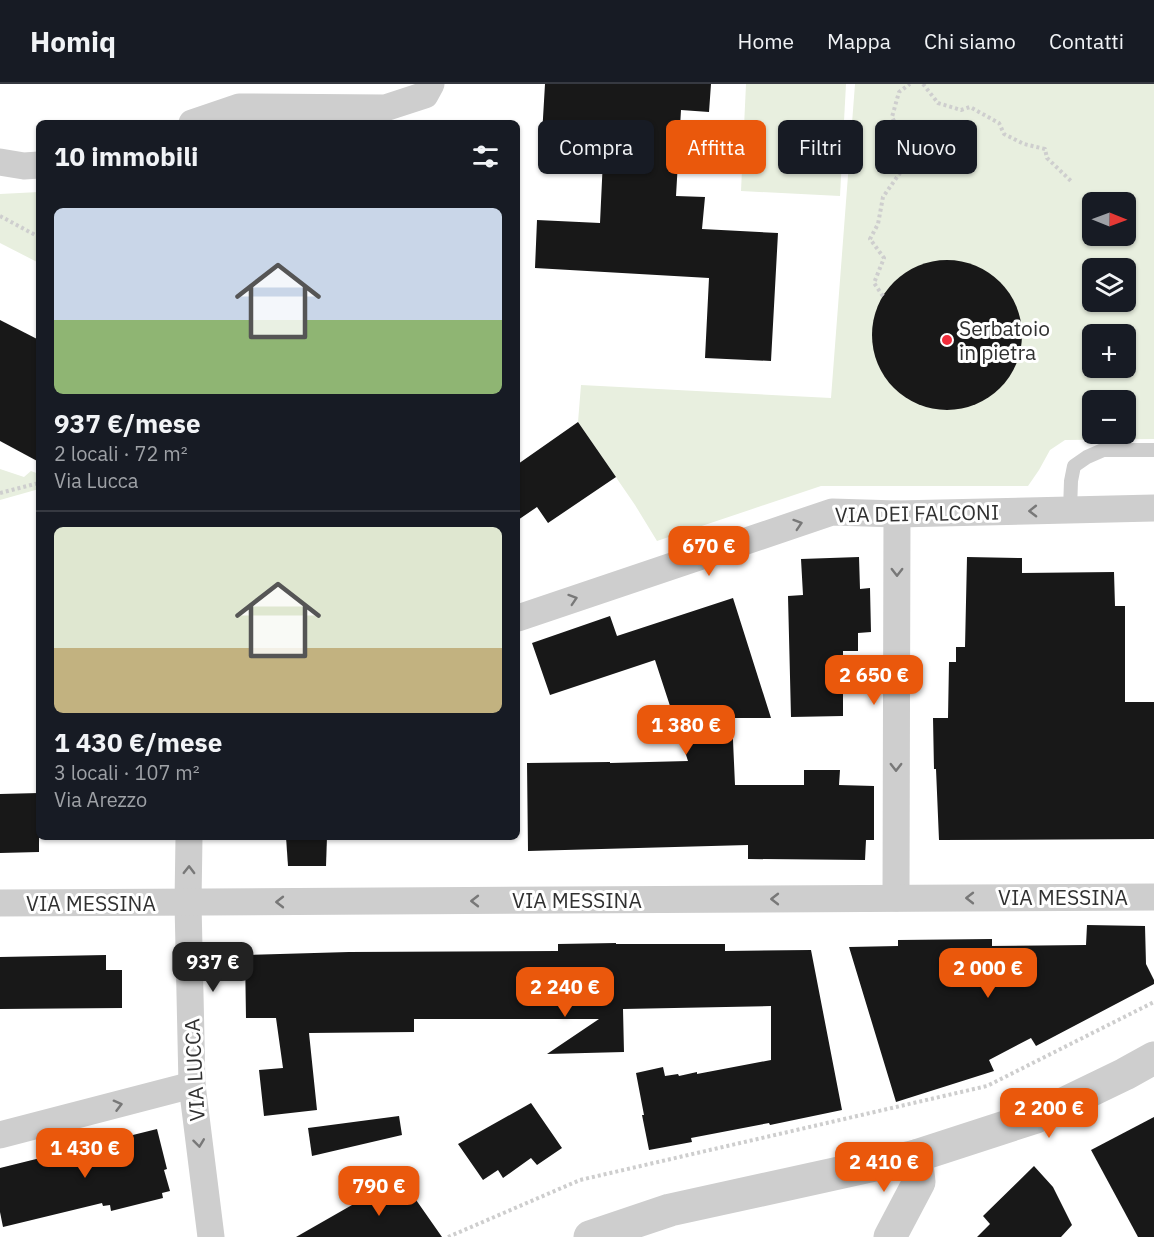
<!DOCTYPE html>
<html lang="it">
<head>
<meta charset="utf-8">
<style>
  :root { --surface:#171b24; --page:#242831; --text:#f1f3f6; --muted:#9ea1a6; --line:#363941; --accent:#ea580c }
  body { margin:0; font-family:"IBM Plex Sans",sans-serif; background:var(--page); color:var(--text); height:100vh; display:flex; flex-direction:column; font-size:22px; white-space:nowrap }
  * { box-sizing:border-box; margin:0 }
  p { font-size:20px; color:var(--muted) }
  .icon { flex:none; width:33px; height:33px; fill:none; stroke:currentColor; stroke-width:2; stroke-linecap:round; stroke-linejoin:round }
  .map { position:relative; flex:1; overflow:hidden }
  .details { position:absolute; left:36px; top:36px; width:484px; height:720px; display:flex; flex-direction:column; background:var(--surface); border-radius:9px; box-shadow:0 2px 4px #0004 }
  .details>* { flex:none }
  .guide { position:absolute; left:538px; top:36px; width:525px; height:54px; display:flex; gap:12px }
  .needle { width:39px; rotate:91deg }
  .tools { position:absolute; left:1082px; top:108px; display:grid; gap:12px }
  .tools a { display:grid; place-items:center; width:54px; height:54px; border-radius:9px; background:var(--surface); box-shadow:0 2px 4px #0004; font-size:30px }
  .price { position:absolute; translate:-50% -51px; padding:0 14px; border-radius:12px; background:var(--accent); color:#fff; font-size:20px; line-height:39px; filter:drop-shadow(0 2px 3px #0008) }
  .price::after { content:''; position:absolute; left:50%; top:36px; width:18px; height:14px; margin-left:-9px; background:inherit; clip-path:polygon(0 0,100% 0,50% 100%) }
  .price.active { background:#222; color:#fff }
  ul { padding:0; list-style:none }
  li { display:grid; align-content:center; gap:12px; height:318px; padding:0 18px }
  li+li { border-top:2px solid var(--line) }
  li span { display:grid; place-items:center; height:186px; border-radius:9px; color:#555 }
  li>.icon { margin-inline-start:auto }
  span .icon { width:108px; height:108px; fill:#fffc; stroke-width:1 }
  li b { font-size:26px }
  h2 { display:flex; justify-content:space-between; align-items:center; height:72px; padding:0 18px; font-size:26px }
  .chip { padding:0 21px; border-radius:9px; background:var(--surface); box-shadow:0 2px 4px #0004; font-size:21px; line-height:54px }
  .chip.active { background:var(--accent); color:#fff }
  header { display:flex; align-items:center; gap:36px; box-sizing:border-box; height:84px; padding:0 30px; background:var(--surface); border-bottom:2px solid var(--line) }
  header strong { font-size:28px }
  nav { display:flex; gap:33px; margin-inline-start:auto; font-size:21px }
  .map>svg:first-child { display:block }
  .green { fill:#e8efdf; fill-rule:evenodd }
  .building { fill:#181818 }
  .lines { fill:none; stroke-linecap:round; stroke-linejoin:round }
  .path { stroke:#cecece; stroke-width:4; stroke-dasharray:3 3; stroke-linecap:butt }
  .service { stroke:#cecece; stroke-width:14 }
  .minor { stroke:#cecece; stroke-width:27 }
  .tertiary { stroke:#cecece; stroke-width:33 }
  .oneway { stroke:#787878 }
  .poi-dot { fill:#f02c3b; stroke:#fff; stroke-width:2 }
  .labels { text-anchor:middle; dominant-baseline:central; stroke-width:6; stroke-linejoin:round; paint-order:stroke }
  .poi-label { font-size:21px; fill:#313131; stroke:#fff; text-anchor:start }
  .street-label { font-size:21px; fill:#313131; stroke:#fff }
</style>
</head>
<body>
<header>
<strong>Homiq</strong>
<nav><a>Home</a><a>Mappa</a><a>Chi siamo</a><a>Contatti</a></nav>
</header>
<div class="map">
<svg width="1154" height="1153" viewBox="0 0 1154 1153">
  <rect width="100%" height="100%" fill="#fff"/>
  <g class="green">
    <path d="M746,0H846L840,112L741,107Z"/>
    <path d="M855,0H1154V355L1065,356L1050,366L1039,386L1028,402H821L657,457L635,421L578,338L581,301L831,314ZM1092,118H1125V152H1092ZM1092,184H1125V218H1092ZM1092,250H1125V284H1092ZM1092,316H1125V350H1092Z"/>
    <path d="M39,108V179L0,159V110Z"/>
    <path d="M0,385L24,393L31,387L39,390V405L0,416Z"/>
  </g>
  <g class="building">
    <path d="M545,0H711L709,28L681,26L676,112L705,113L702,145L778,149L771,277L705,274L709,194L535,184L537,136L600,139L604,54L542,51Z"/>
    <circle cx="947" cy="251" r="75"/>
    <path d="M0,236L39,256V378L0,357Z"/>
    <path d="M578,338L616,393L548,439L537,423L518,436V380Z"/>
    <path d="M859,473L860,505L870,504L871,548L858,549V567H843V632L791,633L788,512L803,511L801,475Z"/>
    <path d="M967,473L1022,474V489L1114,488L1115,522H1125V618H1154V755L939,756L936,685H934L933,634H948L949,578H956V563H965Z"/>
    <path d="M733,514L771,634H732L735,701H804V686H840L839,701L874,702V756H866L865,776L748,775V761L528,767L527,679L610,678V679L688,677L655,576L550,611L532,559L610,532L617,552Z"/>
    <path d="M39,709V768L0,769V710Z"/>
    <path d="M286,753H327L326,782H288Z"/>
    <path d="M1087,841L1145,842L1146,880L1154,896V900L1036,962L1031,954L989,976L994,987L896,1018L849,863L898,862V856L992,855V862L1086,861Z"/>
    <path d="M616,859V860H725V867L811,866L842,1026L770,1041L769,1039L691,1054L692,1058L649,1066L642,1031H644L636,989L663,983L665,992L678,990L679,992L697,988V990L771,976V922L623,925L624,968L547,970L599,935H414V948L309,949L317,1026L264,1032L259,986L283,984L276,934H246L245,871L349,868L558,867V860Z"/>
    <path d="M106,871V886H122V924L0,925V873Z"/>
    <path d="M531,1019L562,1064L537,1081L531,1074L503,1094L498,1086L483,1096L458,1060Z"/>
    <path d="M399,1032L402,1051L312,1072L308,1044Z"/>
    <path d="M1154,1033V1153H1138L1091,1066Z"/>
    <path d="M157,1045L167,1085L164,1086L170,1107L162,1109L163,1114L111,1127L110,1121L103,1122L102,1119L3,1143L0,1128V1084Z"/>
    <path d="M1034,1082L1053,1103L1072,1141L1061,1153H977L990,1140L983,1132Z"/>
    <path d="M400,1093L442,1153H296L380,1105Z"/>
  </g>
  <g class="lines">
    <g class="path">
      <path d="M923,0L938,19L961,26L970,23L999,39L1004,50L1024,60L1045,65L1047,74L1072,98"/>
      <path d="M0,132L39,153"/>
      <path d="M883,212L874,199L884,174L870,155L878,140L883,113L902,86L889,59L897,43L892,33L899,8L910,0"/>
      <path d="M0,409L39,399"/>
      <path d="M448,1153L580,1096L987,1002L1154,918"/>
    </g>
    <path class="service" d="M1070,426L1071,397L1074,382L1087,373L1103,366H1154"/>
    <g class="minor">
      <path d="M192,39L239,23L385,24L425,11L431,0"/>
      <path d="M0,78L24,82L39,81"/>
      <path d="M518,534L832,428L897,430L1154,424"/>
      <path d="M189,753L188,819L192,1001L211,1153"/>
      <path d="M896,814L897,430"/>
      <path d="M0,819L1154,813"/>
      <path d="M0,1051L192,1001"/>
    </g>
    <g class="tertiary">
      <path d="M590,1153L670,1126L916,1072L1036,1033L1125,990L1154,974"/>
      <path d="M890,1153L919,1098L916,1072"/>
    </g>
  </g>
  <defs><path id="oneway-chevron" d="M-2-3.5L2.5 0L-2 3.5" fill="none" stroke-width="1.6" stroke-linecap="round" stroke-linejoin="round" transform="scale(1.5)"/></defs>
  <g class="oneway">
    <use href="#oneway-chevron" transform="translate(1033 427) rotate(179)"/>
    <use href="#oneway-chevron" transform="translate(798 440) rotate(-18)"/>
    <use href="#oneway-chevron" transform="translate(897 488) rotate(90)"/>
    <use href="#oneway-chevron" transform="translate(573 515) rotate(-18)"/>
    <use href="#oneway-chevron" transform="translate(896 683) rotate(90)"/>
    <use href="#oneway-chevron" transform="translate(189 786) rotate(-89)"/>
    <use href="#oneway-chevron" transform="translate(970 814) rotate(180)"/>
    <use href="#oneway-chevron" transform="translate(775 815) rotate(180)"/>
    <use href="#oneway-chevron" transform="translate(475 817) rotate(180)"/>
    <use href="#oneway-chevron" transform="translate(280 818) rotate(180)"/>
    <use href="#oneway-chevron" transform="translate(118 1021) rotate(-15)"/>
    <use href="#oneway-chevron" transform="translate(199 1059) rotate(83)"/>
  </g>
  <circle class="poi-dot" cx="947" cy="256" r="6"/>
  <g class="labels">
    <g class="poi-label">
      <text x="959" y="244">Serbatoio<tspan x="959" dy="24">in pietra</tspan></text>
    </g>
    <g class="street-label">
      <text transform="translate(917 429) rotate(-1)">VIA DEI FALCONI</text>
      <text x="1063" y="813">VIA MESSINA</text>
      <text x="577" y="816">VIA MESSINA</text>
      <text x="91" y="819">VIA MESSINA</text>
      <text transform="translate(194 986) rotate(-93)">VIA LUCCA</text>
    </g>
  </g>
</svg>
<div class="tools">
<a><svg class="needle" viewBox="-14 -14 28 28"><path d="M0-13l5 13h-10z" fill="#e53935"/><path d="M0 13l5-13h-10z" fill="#9ea1a6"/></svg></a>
<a><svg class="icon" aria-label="layers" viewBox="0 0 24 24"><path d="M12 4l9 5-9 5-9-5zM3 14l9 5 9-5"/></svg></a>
<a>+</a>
<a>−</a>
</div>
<b class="price" style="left:709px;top:493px">670 €</b>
<b class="price" style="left:874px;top:622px">2 650 €</b>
<b class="price" style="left:686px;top:672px">1 380 €</b>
<b class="price active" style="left:213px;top:909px">937 €</b>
<b class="price" style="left:988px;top:915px">2 000 €</b>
<b class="price" style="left:565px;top:934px">2 240 €</b>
<b class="price" style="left:1049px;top:1055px">2 200 €</b>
<b class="price" style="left:85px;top:1095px">1 430 €</b>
<b class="price" style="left:884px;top:1109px">2 410 €</b>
<b class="price" style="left:379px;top:1133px">790 €</b>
<div class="guide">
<a class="chip">Compra</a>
<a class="chip active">Affitta</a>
<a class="chip">Filtri</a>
<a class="chip">Nuovo</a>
</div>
<section class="details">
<h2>10 immobili<svg class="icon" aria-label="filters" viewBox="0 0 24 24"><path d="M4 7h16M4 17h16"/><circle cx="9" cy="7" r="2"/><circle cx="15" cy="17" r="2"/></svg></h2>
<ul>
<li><span style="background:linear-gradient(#c9d6e8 60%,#8fb573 0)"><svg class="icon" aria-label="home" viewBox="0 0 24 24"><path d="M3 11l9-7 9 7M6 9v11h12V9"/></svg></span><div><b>937 €/mese</b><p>2 locali · 72 m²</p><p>Via Lucca</p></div></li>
<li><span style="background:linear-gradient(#dfe7d0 65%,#c2b280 0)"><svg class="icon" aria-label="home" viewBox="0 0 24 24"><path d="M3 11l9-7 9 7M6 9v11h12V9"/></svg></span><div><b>1 430 €/mese</b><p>3 locali · 107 m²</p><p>Via Arezzo</p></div></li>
</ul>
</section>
</div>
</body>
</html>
